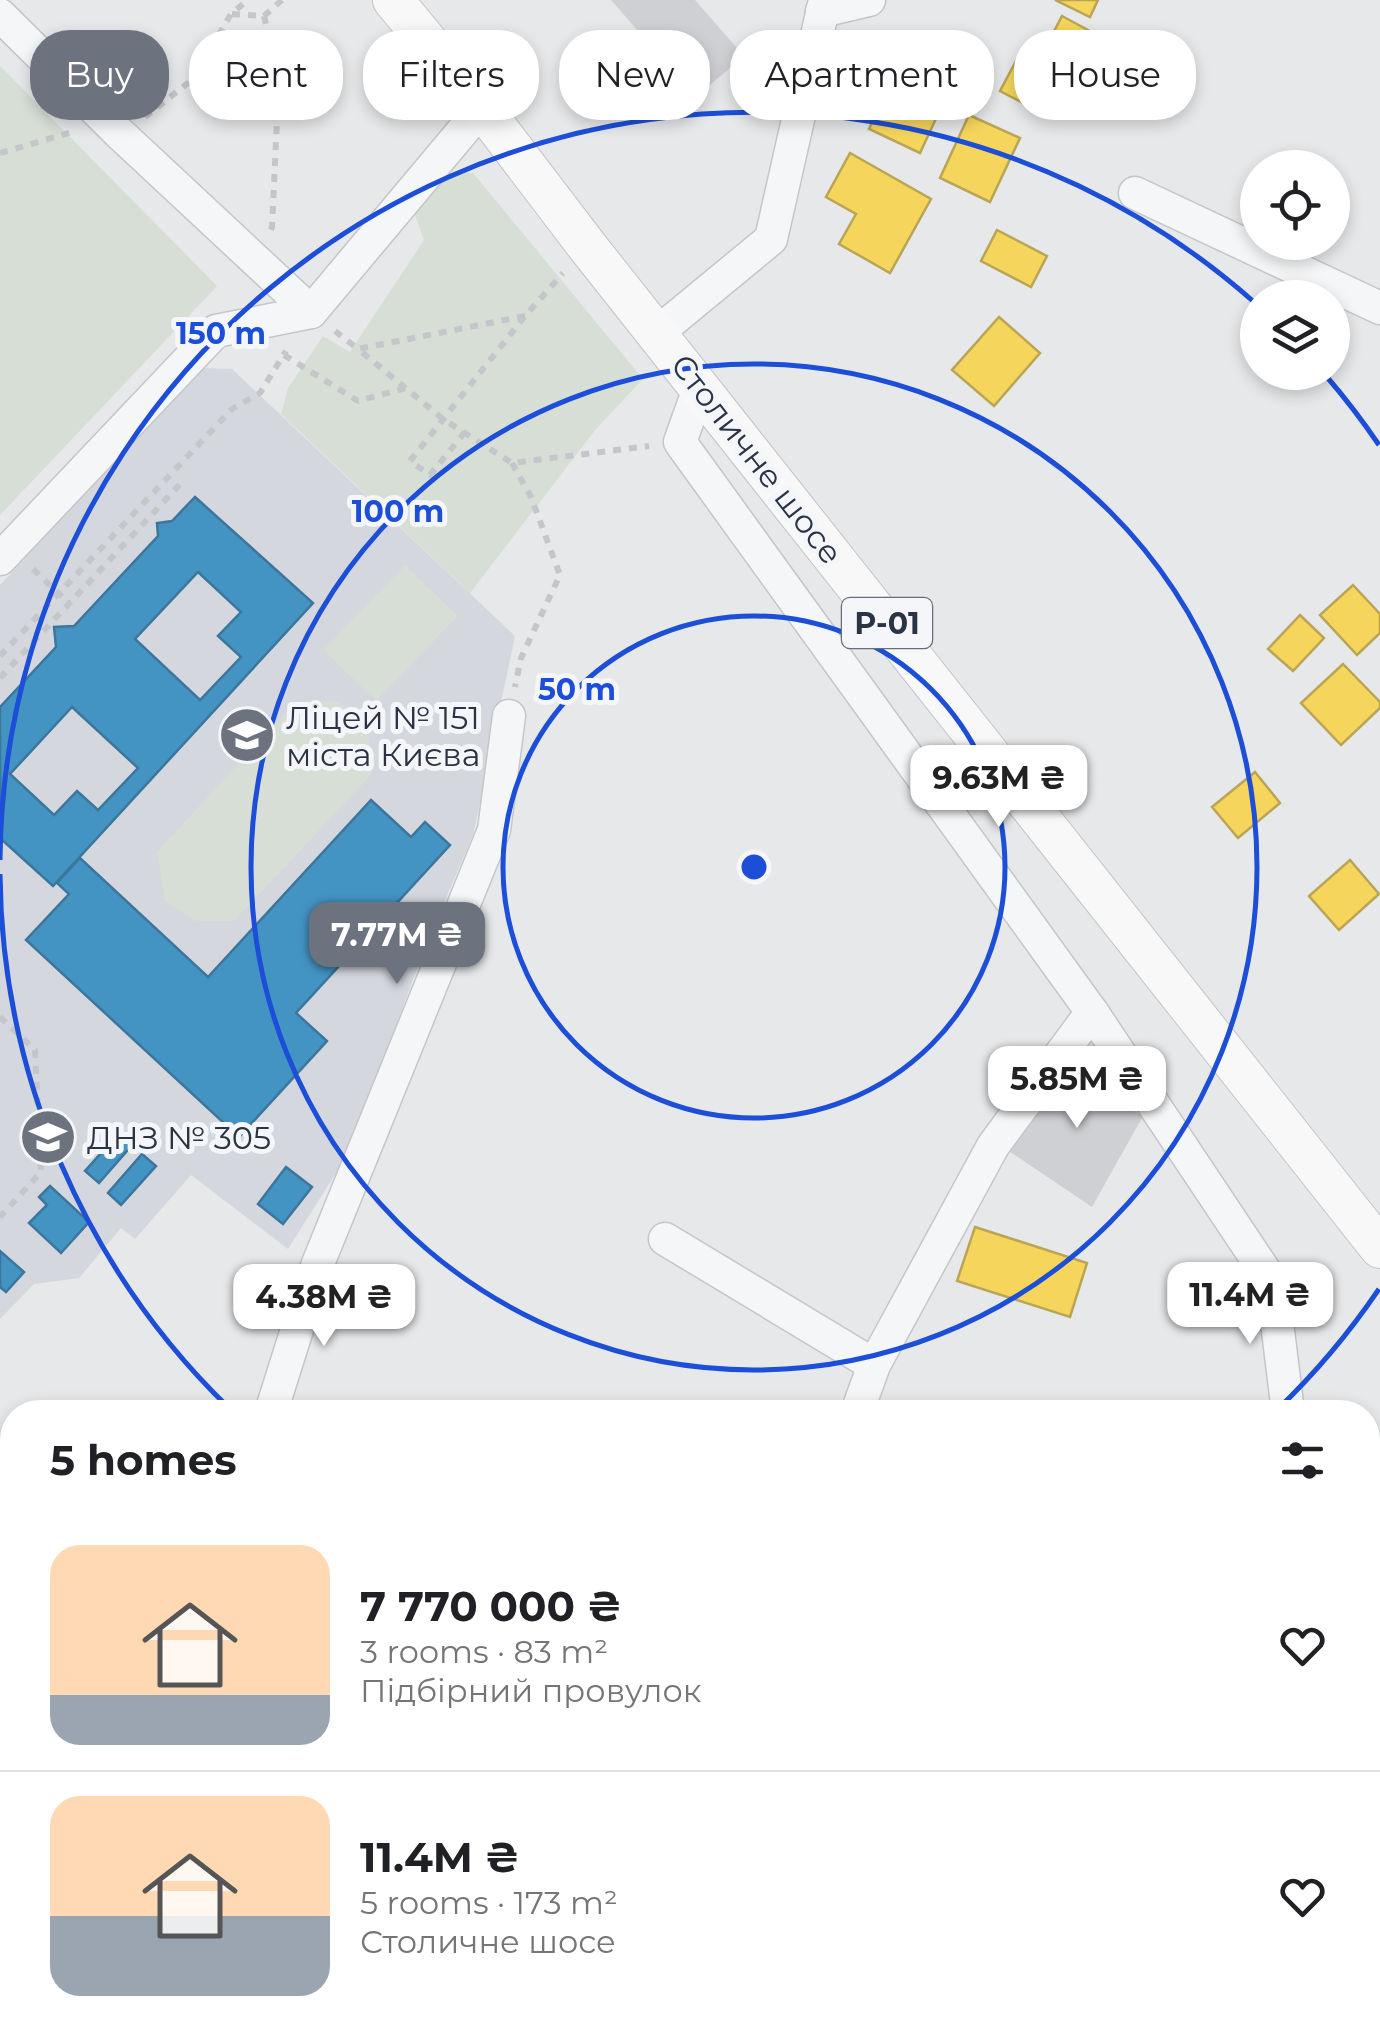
<!DOCTYPE html>
<html lang="en">
<head>
<meta charset="utf-8">
<style>
  :root { --surface:#fff; --page:#f2f2f2; --text:#202124; --muted:#757577; --line:#e0e0e0; --accent:#6c737f }
  body { margin:0; font-family:Montserrat,sans-serif; background:var(--page); color:var(--text); height:100vh; display:flex; flex-direction:column; font-size:38px; white-space:nowrap }
  * { box-sizing:border-box; margin:0 }
  p { font-size:32px; color:var(--muted) }
  .icon { flex:none; width:55px; height:55px; fill:none; stroke:currentColor; stroke-width:2; stroke-linecap:round; stroke-linejoin:round }
  .map { position:relative; flex:1; overflow:hidden }
  .sheet { position:absolute; left:0px; top:1400px; width:1380px; height:642px; display:flex; flex-direction:column; background:var(--surface); border-radius:40px 40px 0 0; box-shadow:0 5px 15px #0003 }
  .sheet>* { flex:none }
  .top-card { position:absolute; left:30px; top:30px; width:1320px; height:90px; display:flex; gap:20px }
  .tools { position:absolute; left:1240px; top:150px; display:grid; gap:20px }
  .tools a { display:grid; place-items:center; width:110px; height:110px; border-radius:50%; background:var(--surface); box-shadow:0 5px 15px #0003; font-size:50px }
  .price { position:absolute; translate:-50% -85px; padding:0 22px; border-radius:20px; background:#fff; color:#222; font-size:32px; line-height:65px; filter:drop-shadow(0 2px 5px #0008) }
  .price::after { content:''; position:absolute; left:50%; top:60px; width:30px; height:22px; margin-left:-15px; background:inherit; clip-path:polygon(0 0,100% 0,50% 100%) }
  .price.on { background:var(--accent); color:#fff }
  ul { padding:0; list-style:none }
  li { display:flex; align-items:center; gap:30px; height:250px; padding:0 50px }
  li+li { border-top:2px solid var(--line) }
  li span { display:grid; place-items:center; flex:none; width:280px; height:200px; border-radius:30px; color:#555 }
  li>.icon { margin-inline-start:auto }
  span .icon { width:120px; height:120px; fill:#fffc; stroke-width:1 }
  li b { font-size:42px }
  h2 { display:flex; justify-content:space-between; align-items:center; height:120px; padding:0 50px; font-size:42px }
  .tag { padding:0 35px; border-radius:40px; background:var(--surface); box-shadow:0 5px 15px #0003; font-size:35px; line-height:90px }
  .tag.on { background:var(--accent); color:#fff }
  .map>svg:first-child { display:block }
  .built { fill:#d4d7dd }
  .green { fill:#d6ded6 }
  .homes { fill:#f6d55c; stroke:#b9a555; stroke-width:2.5 }
  .schools { fill:#4393c3; stroke:#3c769d; stroke-width:2.5; fill-rule:evenodd }
  .building { fill:#ced0d3 }
  .lines { fill:none; stroke-linecap:round; stroke-linejoin:round }
  .minor-casing { stroke:#c4c6c8; stroke-width:35 }
  .major-casing { stroke:#c2c5c8; stroke-width:42 }
  .path { stroke:#c5c6ca; stroke-width:6; stroke-dasharray:8 8; stroke-linecap:butt }
  .minor { stroke:#f5f6f7; stroke-width:32 }
  .major { stroke:#f8f8f8; stroke-width:40 }
  .ring { fill:none; stroke:#1d4ed8; stroke-width:5 }
  .labels { text-anchor:middle; dominant-baseline:central; stroke-width:10; stroke-linejoin:round; paint-order:stroke }
  .shield { fill:#f4f6f9; stroke:#676e7b; stroke-width:2.5 }
  .shield-label { font-size:30px; font-weight:bold; fill:#2b3445 }
  .street-label { font-size:32px; fill:#2b3445; stroke:#f4f6f9 }
  .poi-label { font-size:32px; fill:#2b3445; stroke:#f4f6f9; text-anchor:start }
  .centre { fill:#1d4ed8; stroke:#f4f6f9; stroke-width:5 }
  .ring-label { font-size:30px; text-anchor:middle; font-weight:bold; fill:#1d4ed8; stroke:#f4f6f9; stroke-width:10; stroke-linejoin:round; paint-order:stroke }
</style>
</head>
<body>
<div class="map">
<svg width="1380" height="2042" viewBox="0 0 1380 2042">
  <rect width="100%" height="100%" fill="#e6e8ea"/>
  <path class="built" d="M201,368L232,369L515,636L473,835L424,949L373,1089L341,1165L288,1249L191,1175L135,1239L121,1228L79,1278L34,1284L0,1319V585Z"/>
  <g class="green">
    <path d="M0,66L217,286L0,515Z"/>
    <path d="M450,173H473L643,379L596,429L470,593L281,414L288,388L323,336L350,352L424,240L414,212Z"/>
    <path d="M405,565L458,616L376,701L323,650Z"/>
    <path d="M338,701L368,730L372,774L234,921H196L165,901L157,852L295,702Z"/>
  </g>
  <g class="homes">
    <path d="M1055,0H1098L1090,17Z"/>
    <path d="M1062,16L1112,43L1097,74L1046,47Z"/>
    <path d="M912,36L963,60L920,153L869,129Z"/>
    <path d="M1131,45L1179,61L1164,109L1115,93Z"/>
    <path d="M1016,61L1067,87L1050,117L1000,91Z"/>
    <path d="M969,115L1020,138L990,202L940,178Z"/>
    <path d="M850,153L931,199L890,273L839,244L856,214L826,197Z"/>
    <path d="M997,230L1047,256L1031,287L981,261Z"/>
    <path d="M999,317L1040,353L994,406L952,370Z"/>
    <path d="M1353,585L1380,614V633L1357,655L1320,615Z"/>
    <path d="M1300,615L1324,638L1293,671L1268,649Z"/>
    <path d="M1343,664L1380,702V708L1341,745L1301,703Z"/>
    <path d="M1255,772L1280,803L1238,838L1212,807Z"/>
    <path d="M1350,860L1379,894L1339,930L1309,896Z"/>
    <path d="M975,1227L1087,1263L1070,1317L957,1281Z"/>
    <path d="M203,2030H275L277,2042H205Z"/>
    <path d="M349,2030H442L445,2042H352Z"/>
    <path d="M1079,2030H1133L1128,2042H1074Z"/>
    <path d="M1161,2030H1217L1242,2036L1240,2042H1158Z"/>
    <path d="M97,2033L136,2038V2042H96Z"/>
  </g>
  <g class="schools">
    <path d="M195,497L313,603L53,886L0,838V707L56,647L54,627L74,626L158,536L157,523L172,521ZM198,572L241,612L218,636L241,657L200,700L135,639ZM72,707L138,768L98,810L77,791L54,815L10,774Z"/>
    <path d="M371,800L411,837L425,822L450,845L296,1013L327,1041L239,1137L26,940L69,894L57,883L80,858L208,977Z"/>
    <path d="M120,1132L133,1144L99,1183L85,1171Z"/>
    <path d="M142,1154L156,1166L121,1205L108,1193Z"/>
    <path d="M286,1167L312,1187L283,1224L258,1204Z"/>
    <path d="M50,1186L89,1222L61,1253L29,1223L47,1205L39,1197Z"/>
    <path d="M0,1251L24,1272L6,1292L0,1287Z"/>
  </g>
  <g class="building">
    <path d="M611,0H695L744,56L696,97Z"/>
    <path d="M1083,1046L1114,1068L1098,1090L1143,1116L1092,1207L1000,1145L1014,1125L1024,1132Z"/>
  </g>
  <g class="lines">
    <g class="minor-casing">
      <g id="minor">
        <path d="M822,11L869,0"/>
        <path d="M0,15L118,132L311,312"/>
        <path d="M1135,193L1380,308"/>
        <path d="M657,333L771,239L825,0"/>
        <path d="M700,386L680,442L1092,1012L1272,1282L1288,1412"/>
        <path d="M0,559L216,331L311,312L482,108"/>
        <path d="M665,1239L874,1365"/>
        <path d="M271,1412L317,1266L494,830L509,716"/>
        <path d="M857,1412L874,1365L993,1146L1092,1012"/>
        <path d="M1368,1826L1380,1829"/>
        <path d="M0,1866L12,1875"/>
        <path d="M56,2042L60,2030"/>
        <path d="M1270,2042L1276,2030"/>
      </g>
    </g>
    <g class="major-casing">
      <path id="major" d="M393,0L482,108L587,246L1380,1248"/>
    </g>
    <g class="path">
      <path d="M232,14L264,16L279,77L272,227L269,234"/>
      <path d="M264,16L282,0"/>
      <path d="M145,117L193,79L231,14L248,0"/>
      <path d="M0,153L72,132"/>
      <path d="M525,316L358,349L443,419L512,463L649,446"/>
      <path d="M335,331L358,349"/>
      <path d="M284,355L358,401L406,388"/>
      <path d="M465,432L430,475L410,461L525,316L563,273"/>
      <path d="M512,463L531,497L560,575L521,658L515,687"/>
      <path d="M33,569L69,603"/>
      <path d="M0,656L232,409L260,393L286,351"/>
      <path d="M0,678L182,482"/>
      <path d="M0,1017L35,1050L41,1172L0,1217"/>
    </g>
    <use href="#minor" class="minor"/>
    <use href="#major" class="major"/>
  </g>
  <g class="ring">
    <circle cx="754" cy="867" r="251"/>
    <circle cx="754" cy="867" r="503"/>
    <path d="M1379 1289A754 754 0 0 1 1278 1409M230 1409A754 754 0 0 1 0 874M0 860A754 754 0 0 1 1254 302M1327 377A754 754 0 0 1 1379 445"/>
  </g>
  <defs>
    <g id="school-disc" transform="scale(2.875)"><circle r="9.5" fill="#6c737f" stroke="#f4f6f9"/><path d="M0-5L7-2L0 1L-7-2ZM-4 1L0 2.5L4 1V4Q0 6-4 4Z" fill="#fff"/></g>
  </defs>
  <g fill-rule="evenodd">
    <use href="#school-disc" x="247" y="735"/>
    <use href="#school-disc" x="48" y="1137"/>
  </g>
  <g class="labels">
    <rect class="shield" x="842" y="598" width="90" height="50" rx="8"/>
    <g class="shield-label">
      <text x="887" y="623">Р-01</text>
    </g>
    <g class="street-label">
      <text transform="translate(757 459) rotate(52)">Столичне шосе</text>
    </g>
    <g class="poi-label">
      <text x="286" y="717">Ліцей № 151<tspan x="286" dy="37">міста Києва</tspan></text>
      <text x="87" y="1137">ДНЗ № 305</text>
    </g>
  </g>
  <circle cx="754" cy="867" r="15" class="centre"/>
  <g class="ring-label">
    <text x="221" y="344">150 m</text>
    <text x="398" y="522">100 m</text>
    <text x="577" y="700">50 m</text>
  </g>
</svg>
<div class="tools">
<a><svg class="icon" aria-label="locate" viewBox="0 0 24 24"><circle cx="12" cy="12" r="6"/><path d="M12 2v4M12 18v4M2 12h4M18 12h4"/></svg></a>
<a><svg class="icon" aria-label="layers" viewBox="0 0 24 24"><path d="M12 4l9 5-9 5-9-5zM3 14l9 5 9-5"/></svg></a>
</div>
<b class="price" style="left:999px;top:830px">9.63M ₴</b>
<b class="price on" style="left:397px;top:987px">7.77M ₴</b>
<b class="price" style="left:1077px;top:1131px">5.85M ₴</b>
<b class="price" style="left:1250px;top:1347px">11.4M ₴</b>
<b class="price" style="left:324px;top:1349px">4.38M ₴</b>
<div class="top-card">
<a class="tag on">Buy</a>
<a class="tag">Rent</a>
<a class="tag">Filters</a>
<a class="tag">New</a>
<a class="tag">Apartment</a>
<a class="tag">House</a>
</div>
<section class="sheet">
<h2>5 homes<svg class="icon" aria-label="filters" viewBox="0 0 24 24"><path d="M4 7h16M4 17h16"/><circle cx="9" cy="7" r="2"/><circle cx="15" cy="17" r="2"/></svg></h2>
<ul>
<li><span style="background:linear-gradient(#ffd9b3 75%,#9aa5b1 0)"><svg class="icon" aria-label="home" viewBox="0 0 24 24"><path d="M3 11l9-7 9 7M6 9v11h12V9"/></svg></span><div><b>7 770 000 ₴</b><p>3 rooms · 83 m²</p><p>Підбірний провулок</p></div><svg class="icon" aria-label="heart" viewBox="0 0 24 24"><path d="M12 20l-8-8c-3-5 5-10 8-4 3-6 11-1 8 4z"/></svg></li>
<li><span style="background:linear-gradient(#ffd9b3 60%,#9aa5b1 0)"><svg class="icon" aria-label="home" viewBox="0 0 24 24"><path d="M3 11l9-7 9 7M6 9v11h12V9"/></svg></span><div><b>11.4M ₴</b><p>5 rooms · 173 m²</p><p>Столичне шосе</p></div><svg class="icon" aria-label="heart" viewBox="0 0 24 24"><path d="M12 20l-8-8c-3-5 5-10 8-4 3-6 11-1 8 4z"/></svg></li>
</ul>
</section>
</div>
</body>
</html>
